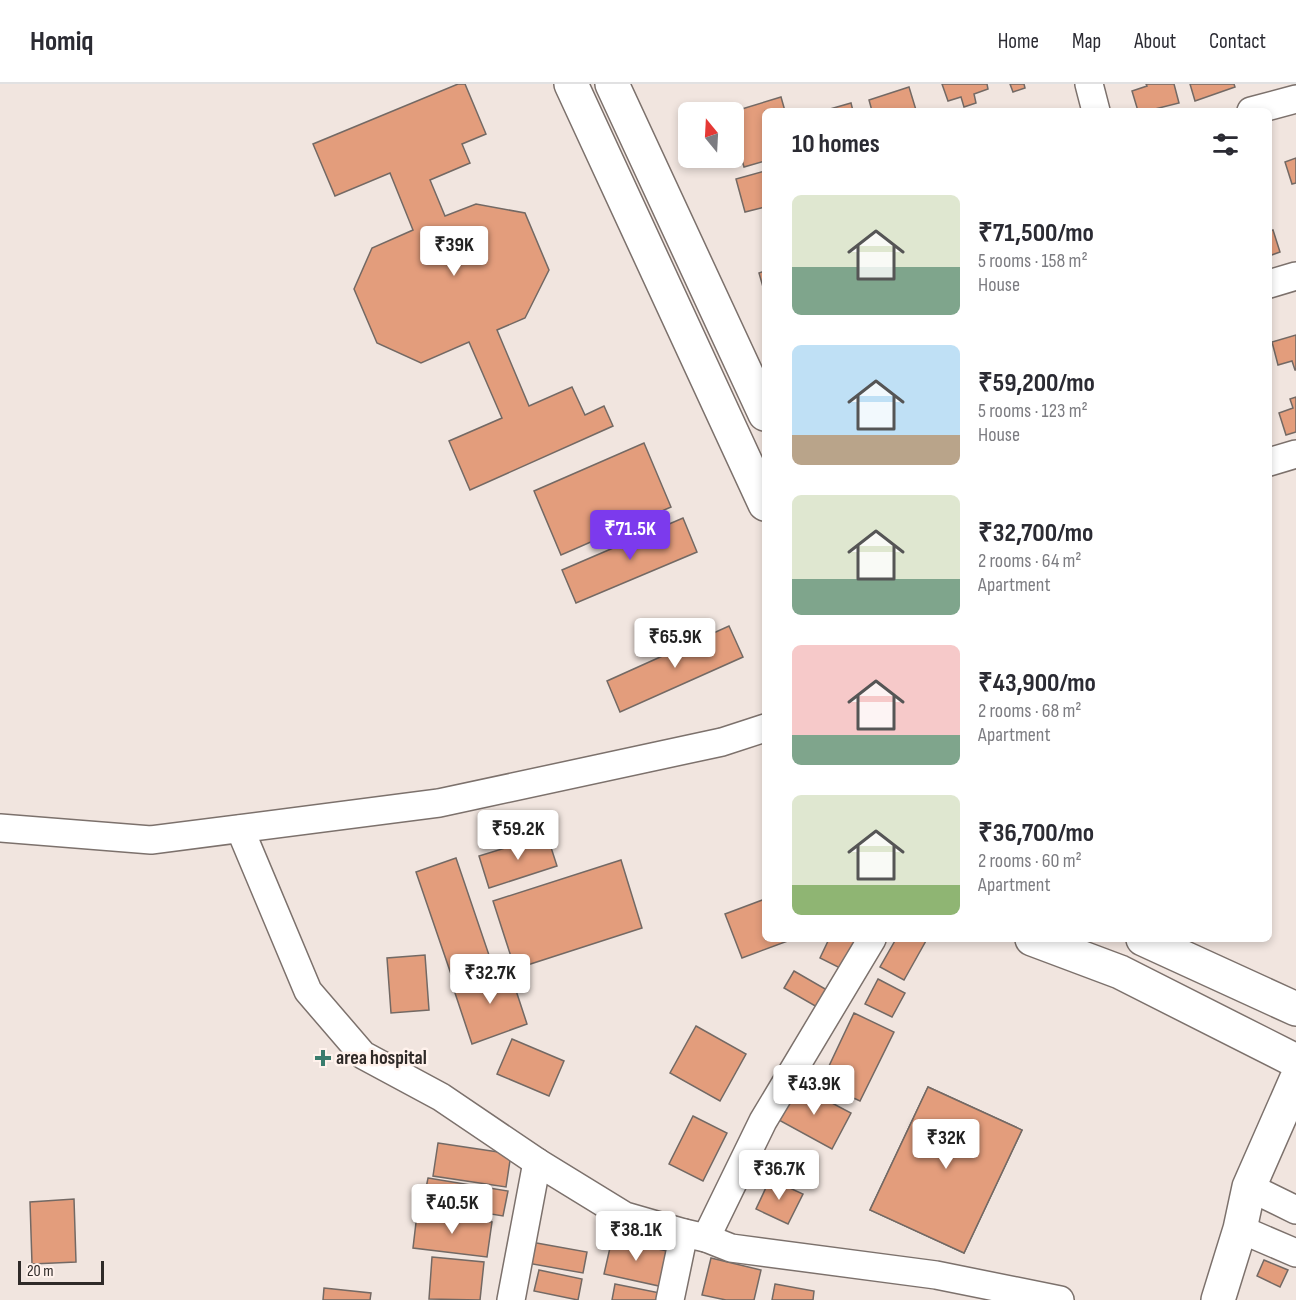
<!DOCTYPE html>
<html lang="en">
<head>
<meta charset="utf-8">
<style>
  :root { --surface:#fff; --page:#f7f7f7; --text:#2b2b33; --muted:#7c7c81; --line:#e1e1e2; --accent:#7c3aed }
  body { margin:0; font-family:"Sofia Sans Condensed",sans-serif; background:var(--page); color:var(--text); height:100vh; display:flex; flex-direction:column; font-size:22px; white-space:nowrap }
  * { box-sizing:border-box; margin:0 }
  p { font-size:20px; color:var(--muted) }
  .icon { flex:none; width:33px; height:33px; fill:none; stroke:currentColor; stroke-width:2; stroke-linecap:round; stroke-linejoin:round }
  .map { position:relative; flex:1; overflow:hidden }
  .side { position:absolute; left:762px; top:24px; width:510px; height:834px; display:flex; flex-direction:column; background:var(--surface); border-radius:9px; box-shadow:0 3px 9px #0003 }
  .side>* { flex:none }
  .needle { width:39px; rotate:342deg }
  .controls { position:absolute; left:678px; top:18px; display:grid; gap:12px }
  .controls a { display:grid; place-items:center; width:66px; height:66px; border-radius:9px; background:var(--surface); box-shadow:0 3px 9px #0003; font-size:30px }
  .scale { position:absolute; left:18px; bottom:15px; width:86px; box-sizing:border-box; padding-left:6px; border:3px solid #2f2a28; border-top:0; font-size:16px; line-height:21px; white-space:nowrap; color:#2f2a28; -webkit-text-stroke:4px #fff2ec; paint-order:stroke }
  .price { position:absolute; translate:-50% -51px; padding:0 14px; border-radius:6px; background:#fff; color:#222; font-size:20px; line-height:39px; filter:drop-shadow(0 2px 3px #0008) }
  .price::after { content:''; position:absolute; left:50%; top:36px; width:18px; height:14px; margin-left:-9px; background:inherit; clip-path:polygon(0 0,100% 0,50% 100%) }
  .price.active { background:var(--accent); color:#fff }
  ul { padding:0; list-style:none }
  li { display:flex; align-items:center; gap:18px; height:150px; padding:0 30px }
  li span { display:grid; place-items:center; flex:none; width:168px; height:120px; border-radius:9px; color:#555 }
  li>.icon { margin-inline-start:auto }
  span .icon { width:72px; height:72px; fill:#fffc; stroke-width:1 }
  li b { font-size:26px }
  h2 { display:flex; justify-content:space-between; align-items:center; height:72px; padding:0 30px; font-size:26px }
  header { display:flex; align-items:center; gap:36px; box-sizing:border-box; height:84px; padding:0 30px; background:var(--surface); border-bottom:2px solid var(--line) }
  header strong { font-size:28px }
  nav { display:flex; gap:33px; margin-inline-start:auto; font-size:21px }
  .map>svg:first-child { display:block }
  .building { fill:#e39d7c; stroke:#736964; stroke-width:1.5 }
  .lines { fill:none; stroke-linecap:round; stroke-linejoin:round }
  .minor-casing { stroke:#7c716c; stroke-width:30 }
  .secondary-casing { stroke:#7c716c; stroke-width:36 }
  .minor { stroke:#fff; stroke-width:27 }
  .secondary { stroke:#fff; stroke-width:33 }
  .poi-dot { fill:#3a7c6d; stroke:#fff2ec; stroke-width:2 }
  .labels { text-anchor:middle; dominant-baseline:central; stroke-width:5; stroke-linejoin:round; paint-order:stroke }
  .poi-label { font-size:20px; font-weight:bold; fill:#2f2a28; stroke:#fff2ec; text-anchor:start }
</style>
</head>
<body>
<header>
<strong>Homiq</strong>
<nav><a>Home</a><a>Map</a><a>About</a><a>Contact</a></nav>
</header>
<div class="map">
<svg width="1296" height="1216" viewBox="0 0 1296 1216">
  <rect width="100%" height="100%" fill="#f1e5df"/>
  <g class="building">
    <path d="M458,0H465L486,50L462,60L470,79L430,96L445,132L476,120L525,129L549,186L525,234L497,246L529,322L572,303L585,331L604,322L613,342L470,406L449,357L502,334L469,258L421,279L377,259L354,205L372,164L413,146L390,89L335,112L313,60Z"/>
    <path d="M942,0H987L988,5L974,10L976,19L964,23L961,13L948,17Z"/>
    <path d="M1010,0H1024L1025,4L1013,8Z"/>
    <path d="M1146,0H1174L1179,19L1147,27H1138L1132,7L1147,2Z"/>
    <path d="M1190,0H1234L1235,3L1195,17Z"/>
    <path d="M909,3L916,26L872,27L869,16Z"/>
    <path d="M781,13L785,27H765V77L744,83L734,48V28H732Z"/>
    <path d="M851,19L853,27H823Z"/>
    <path d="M1296,74V99L1292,100L1285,78Z"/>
    <path d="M765,87V123L745,128L736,95Z"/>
    <path d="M1273,146L1280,168L1269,172V147Z"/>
    <path d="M765,187V210L759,189Z"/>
    <path d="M1296,251V286H1295L1292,277L1278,281L1272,258Z"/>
    <path d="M1296,313V348L1286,351L1279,329L1293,324L1290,315Z"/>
    <path d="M644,359L671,423L561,471L534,407Z"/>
    <path d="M683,434L697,468L576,519L562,486Z"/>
    <path d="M729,542L743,573L620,628L607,597Z"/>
    <path d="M547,751L557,782L489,804L479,772Z"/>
    <path d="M456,774L491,877L451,890L416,788Z"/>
    <path d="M621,776L642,844L515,885L493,817Z"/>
    <path d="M765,815V855H793L742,874L725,830Z"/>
    <path d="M829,855H865L848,888L820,874Z"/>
    <path d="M896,855H927L904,896L880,883Z"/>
    <path d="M425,871L429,926L391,929L387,874Z"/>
    <path d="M508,882L527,940L472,960L452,900Z"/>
    <path d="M794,887L827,906L817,923L784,904Z"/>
    <path d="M878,895L905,909L892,933L865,920Z"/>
    <path d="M854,929L894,948L860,1017L821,999Z"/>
    <path d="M696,942L746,970L720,1017L670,989Z"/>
    <path d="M512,955L564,977L549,1012L497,990Z"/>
    <path d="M796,1000L851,1029L832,1065L777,1035Z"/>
    <path d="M928,1003L1022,1046L964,1169L870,1126Z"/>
    <path d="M928,1003L1022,1046L964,1169L870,1126Z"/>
    <path d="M693,1032L727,1049L703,1097L669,1080Z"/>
    <path d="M438,1059L511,1070L506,1103L433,1092Z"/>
    <path d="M428,1094L508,1107L503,1132L423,1119Z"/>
    <path d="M770,1095L803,1110L788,1140L756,1125Z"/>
    <path d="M74,1115L76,1178L32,1180L30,1118Z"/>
    <path d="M417,1130L492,1138L487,1173L413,1164Z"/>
    <path d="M612,1155L667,1167L659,1202L604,1190Z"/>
    <path d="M531,1158L587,1168L583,1189L527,1179Z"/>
    <path d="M432,1173L484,1178L480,1216L429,1215Z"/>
    <path d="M711,1174L761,1186L754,1216H726L702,1211Z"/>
    <path d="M1264,1176L1288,1186L1280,1203L1257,1192Z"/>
    <path d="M539,1186L582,1195L578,1216L534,1207Z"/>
    <path d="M615,1200L670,1211L669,1216H612Z"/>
    <path d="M775,1200L814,1207L813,1216H772Z"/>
    <path d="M324,1204L371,1209L370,1216H323Z"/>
  </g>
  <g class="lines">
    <g class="minor-casing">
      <g id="minor">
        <path d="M1089,0L1096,27"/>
        <path d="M1251,27L1296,15"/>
        <path d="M1269,200L1296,192"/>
        <path d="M1269,378L1296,370"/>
        <path d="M0,744L151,756L439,719L722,658L765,644"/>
        <path d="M240,745L308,907L363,971L441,1013L537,1078"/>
        <path d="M1249,1103L1296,1126"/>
        <path d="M1240,1145L1296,1169"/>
        <path d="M684,1149L706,1154L763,1037L872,855"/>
        <path d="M706,1154L731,1164L936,1191L1060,1216"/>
        <path d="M511,1216L537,1078L625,1132L684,1149L670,1216"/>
      </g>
    </g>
    <g class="secondary-casing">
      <g id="secondary">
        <path d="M571,0L765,420"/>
        <path d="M612,0L765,330"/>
        <path d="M1032,855L1120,888L1296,977"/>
        <path d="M1143,855L1296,925"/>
        <path d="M1218,1216L1240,1145L1249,1103L1296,996"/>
      </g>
    </g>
    <use href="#minor" class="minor"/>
    <use href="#secondary" class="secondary"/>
  </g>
  <path class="poi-dot" d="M320 965h6v6h6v6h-6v6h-6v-6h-6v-6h6z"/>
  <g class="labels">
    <g class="poi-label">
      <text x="336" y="974">area hospital</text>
    </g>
  </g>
</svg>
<div class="controls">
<a><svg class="needle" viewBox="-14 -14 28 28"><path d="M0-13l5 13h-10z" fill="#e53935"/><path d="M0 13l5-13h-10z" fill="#7c7c81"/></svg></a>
</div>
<div class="scale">20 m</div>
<b class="price" style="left:454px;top:193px">₹39K</b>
<b class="price active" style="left:630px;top:477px">₹71.5K</b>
<b class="price" style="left:675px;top:585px">₹65.9K</b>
<b class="price" style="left:518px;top:777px">₹59.2K</b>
<b class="price" style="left:490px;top:921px">₹32.7K</b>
<b class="price" style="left:814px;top:1032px">₹43.9K</b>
<b class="price" style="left:946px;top:1086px">₹32K</b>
<b class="price" style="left:779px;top:1117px">₹36.7K</b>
<b class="price" style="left:452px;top:1151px">₹40.5K</b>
<b class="price" style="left:636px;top:1178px">₹38.1K</b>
<section class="side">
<h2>10 homes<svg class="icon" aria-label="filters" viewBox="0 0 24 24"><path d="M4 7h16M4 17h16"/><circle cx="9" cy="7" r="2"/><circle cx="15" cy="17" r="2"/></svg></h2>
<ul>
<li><span style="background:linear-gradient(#dfe7d0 60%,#7fa58c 0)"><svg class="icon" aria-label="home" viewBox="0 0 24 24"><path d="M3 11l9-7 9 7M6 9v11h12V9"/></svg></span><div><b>₹71,500/mo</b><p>5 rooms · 158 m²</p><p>House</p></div></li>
<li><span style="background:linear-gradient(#bfe0f5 75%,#b9a48a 0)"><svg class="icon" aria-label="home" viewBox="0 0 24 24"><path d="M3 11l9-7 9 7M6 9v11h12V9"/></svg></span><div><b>₹59,200/mo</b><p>5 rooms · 123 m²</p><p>House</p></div></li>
<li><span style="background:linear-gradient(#dfe7d0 70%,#7fa58c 0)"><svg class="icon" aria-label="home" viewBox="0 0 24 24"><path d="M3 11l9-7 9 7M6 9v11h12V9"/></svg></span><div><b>₹32,700/mo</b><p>2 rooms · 64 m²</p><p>Apartment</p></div></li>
<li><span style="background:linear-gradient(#f6c9c9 75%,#7fa58c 0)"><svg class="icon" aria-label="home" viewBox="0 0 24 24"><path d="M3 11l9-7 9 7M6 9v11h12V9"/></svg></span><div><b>₹43,900/mo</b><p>2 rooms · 68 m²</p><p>Apartment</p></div></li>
<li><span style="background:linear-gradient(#dfe7d0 75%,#8fb573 0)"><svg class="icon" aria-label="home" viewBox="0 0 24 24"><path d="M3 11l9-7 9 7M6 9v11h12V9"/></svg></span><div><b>₹36,700/mo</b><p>2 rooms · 60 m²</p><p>Apartment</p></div></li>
</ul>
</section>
</div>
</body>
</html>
